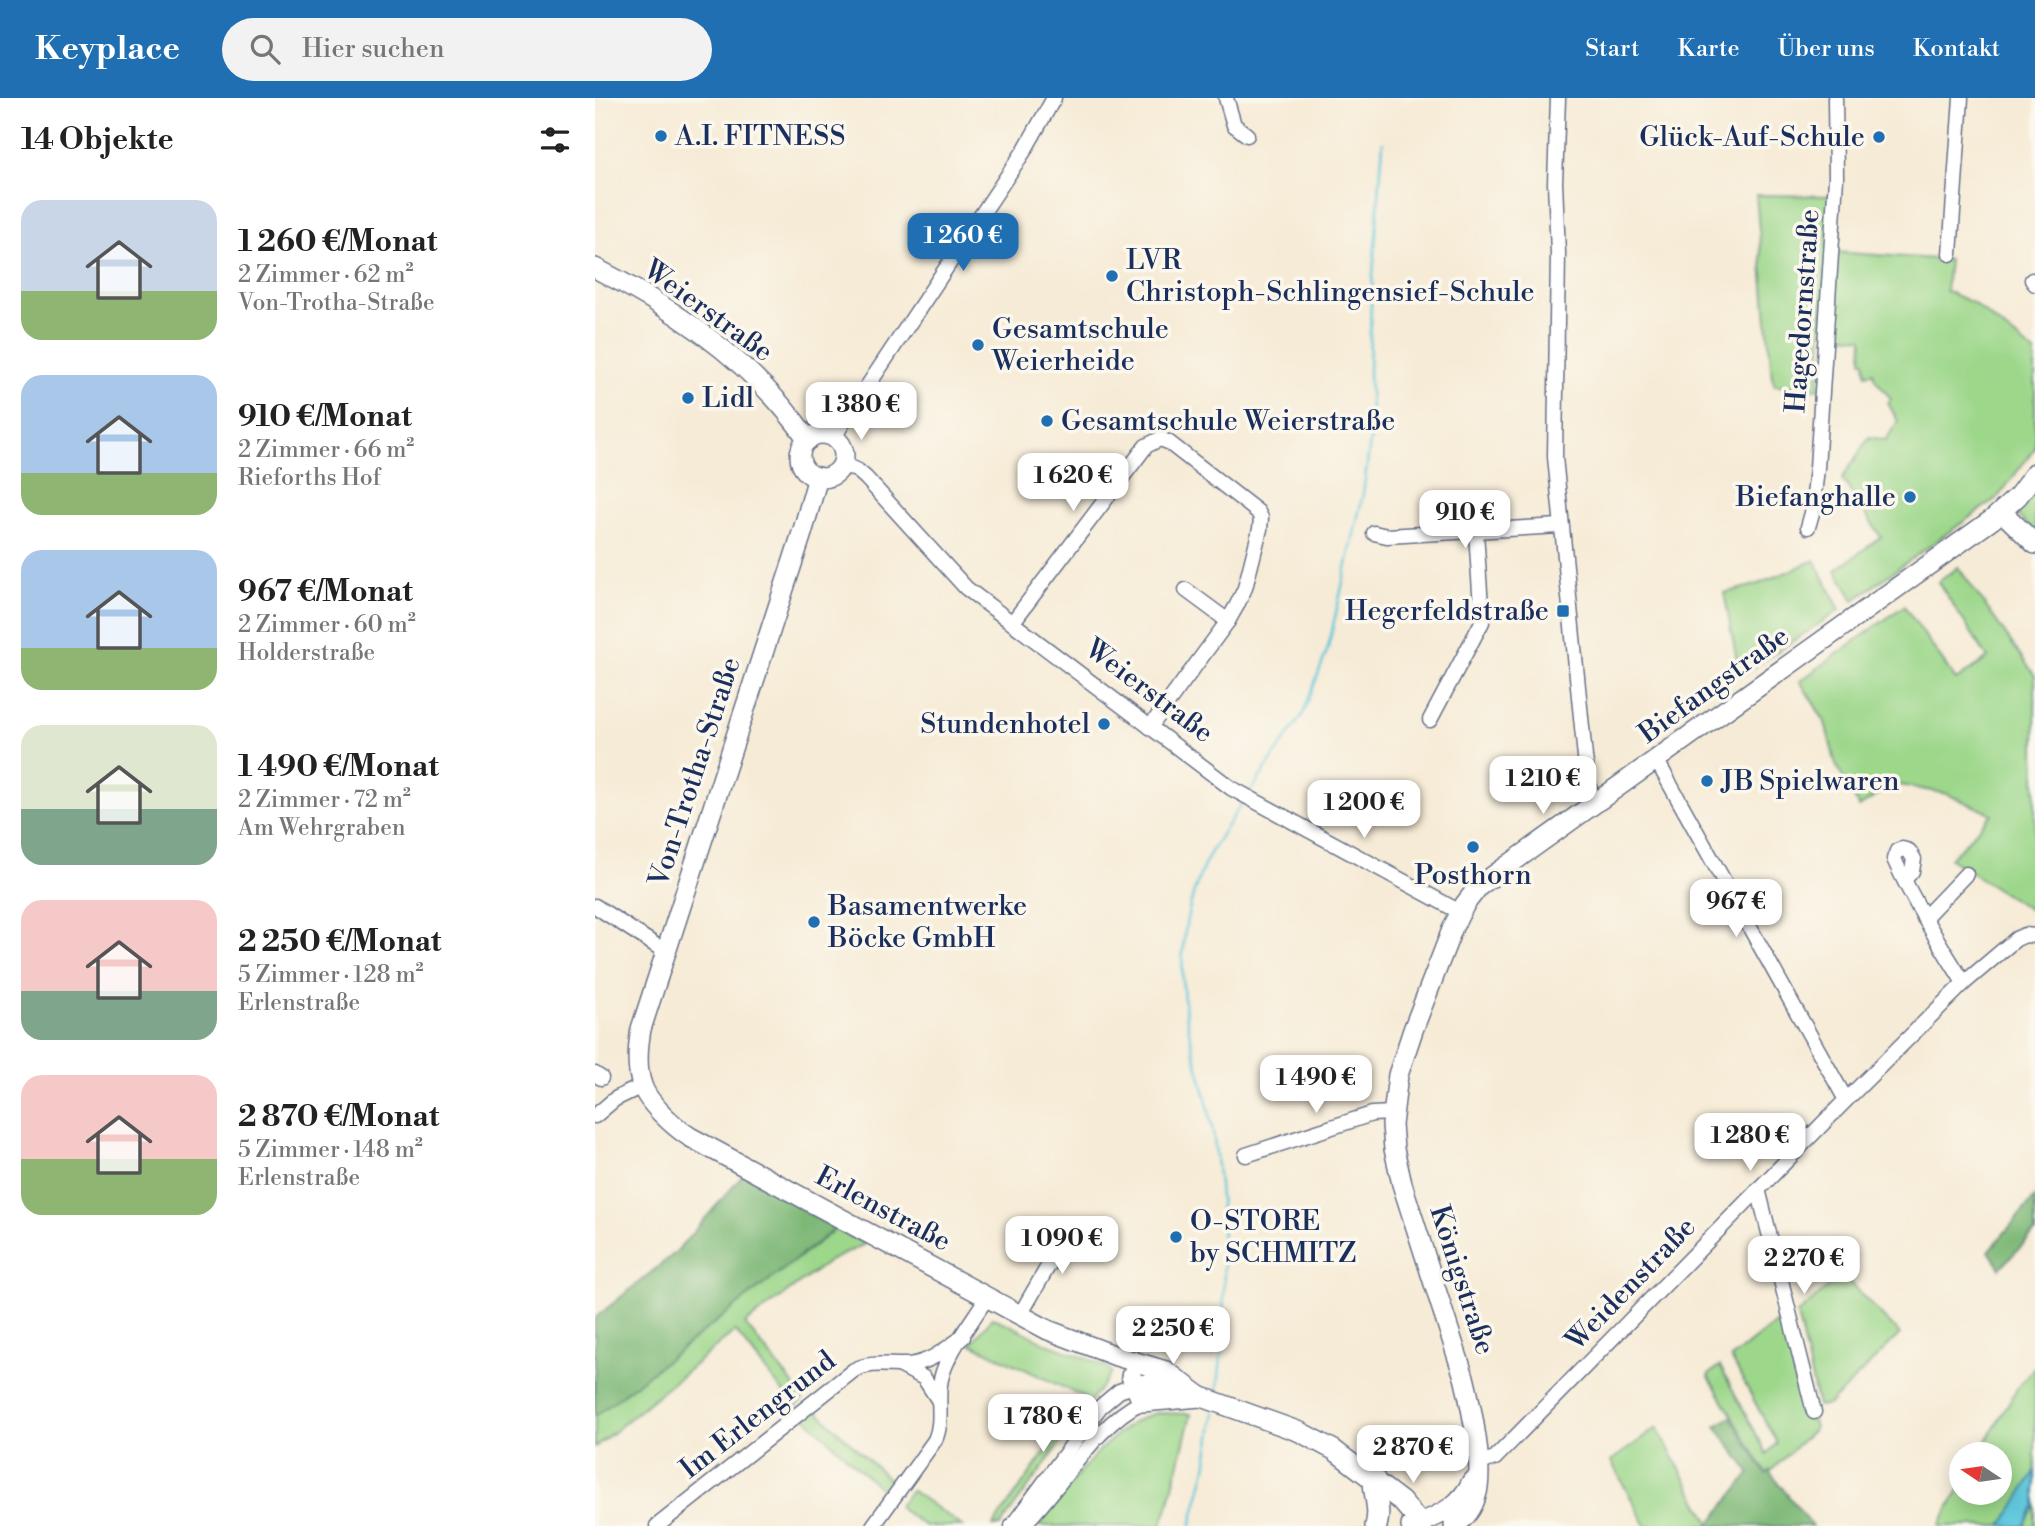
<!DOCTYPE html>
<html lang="de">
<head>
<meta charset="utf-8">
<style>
  :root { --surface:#fff; --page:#f2f2f2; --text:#222; --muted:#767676; --accent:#1f6fb2 }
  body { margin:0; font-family:"Libre Bodoni",serif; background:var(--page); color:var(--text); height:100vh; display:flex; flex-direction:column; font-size:26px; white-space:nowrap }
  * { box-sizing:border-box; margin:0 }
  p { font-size:23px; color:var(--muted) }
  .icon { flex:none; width:38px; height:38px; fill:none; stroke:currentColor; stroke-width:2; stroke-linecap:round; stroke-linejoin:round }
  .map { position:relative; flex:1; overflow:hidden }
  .panel { display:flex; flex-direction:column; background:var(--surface); width:595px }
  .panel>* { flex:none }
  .needle { width:46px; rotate:283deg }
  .fabs { position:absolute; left:1354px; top:1344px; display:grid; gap:14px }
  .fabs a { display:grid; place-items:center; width:63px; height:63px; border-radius:50%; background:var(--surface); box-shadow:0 4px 18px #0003; font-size:35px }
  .price { position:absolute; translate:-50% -60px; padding:0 16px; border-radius:14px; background:#fff; color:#222; font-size:23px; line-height:46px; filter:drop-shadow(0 2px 4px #0008) }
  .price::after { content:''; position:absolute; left:50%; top:42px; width:21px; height:16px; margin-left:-10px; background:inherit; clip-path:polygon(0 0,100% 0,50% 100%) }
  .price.current { background:var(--accent); color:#fff }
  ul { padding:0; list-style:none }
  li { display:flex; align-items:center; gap:21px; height:175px; padding:0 21px }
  li span { display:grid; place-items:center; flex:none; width:196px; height:140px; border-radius:21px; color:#555 }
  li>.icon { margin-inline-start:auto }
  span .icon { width:84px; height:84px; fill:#fffc; stroke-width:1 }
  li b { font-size:30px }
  h2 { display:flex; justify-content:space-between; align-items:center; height:84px; padding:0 21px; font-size:30px }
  header { display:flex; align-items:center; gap:42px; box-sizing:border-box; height:98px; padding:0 35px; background:var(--accent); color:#fff }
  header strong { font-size:33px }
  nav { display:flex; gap:38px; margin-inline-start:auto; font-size:24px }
  .search { width:490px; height:63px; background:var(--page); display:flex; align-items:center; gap:18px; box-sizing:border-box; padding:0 24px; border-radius:38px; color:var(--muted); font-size:26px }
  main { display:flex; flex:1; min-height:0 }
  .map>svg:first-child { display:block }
  .green { fill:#9cd78a; stroke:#5c8374; stroke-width:2 }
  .forest { fill:#7db876; stroke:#4c746a; stroke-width:2 }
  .water { fill:#5ec6db; stroke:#3c7a9c; stroke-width:2 }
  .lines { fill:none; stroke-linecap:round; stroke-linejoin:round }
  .stream { stroke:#5ec6db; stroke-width:2.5 }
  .minor-casing { stroke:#687188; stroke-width:17 }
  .major-casing { stroke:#687188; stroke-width:22 }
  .highway-casing { stroke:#687188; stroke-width:24 }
  .minor { stroke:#fff; stroke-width:14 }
  .major { stroke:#fff; stroke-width:19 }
  .highway { stroke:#fff; stroke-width:21 }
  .poi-dot { fill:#1f6fb2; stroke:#fbf7ec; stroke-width:2.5 }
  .labels { text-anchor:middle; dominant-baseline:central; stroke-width:7; stroke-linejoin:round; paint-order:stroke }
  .poi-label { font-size:28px; fill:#1b2f5e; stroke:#fbf7ec; text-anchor:start }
  .street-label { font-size:28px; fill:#1b2f5e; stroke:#fbf7ec }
</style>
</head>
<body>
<header>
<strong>Keyplace</strong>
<div class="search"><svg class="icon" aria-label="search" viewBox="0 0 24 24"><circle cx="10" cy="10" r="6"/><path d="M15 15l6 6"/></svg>Hier suchen</div>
<nav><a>Start</a><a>Karte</a><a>Über uns</a><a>Kontakt</a></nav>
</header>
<main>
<section class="panel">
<h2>14 Objekte<svg class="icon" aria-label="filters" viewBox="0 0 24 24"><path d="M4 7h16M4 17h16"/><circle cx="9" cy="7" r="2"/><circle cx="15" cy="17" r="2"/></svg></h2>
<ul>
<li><span style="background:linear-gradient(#c9d6e8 65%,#8fb573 0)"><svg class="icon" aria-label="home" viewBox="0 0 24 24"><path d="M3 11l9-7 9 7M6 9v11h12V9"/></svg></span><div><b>1 260 €/Monat</b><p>2 Zimmer · 62 m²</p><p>Von-Trotha-Straße</p></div></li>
<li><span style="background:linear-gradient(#a9c7e8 70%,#8fb573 0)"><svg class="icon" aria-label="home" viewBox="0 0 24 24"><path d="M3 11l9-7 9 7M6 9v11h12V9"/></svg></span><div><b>910 €/Monat</b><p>2 Zimmer · 66 m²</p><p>Rieforths Hof</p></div></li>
<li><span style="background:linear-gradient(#a9c7e8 70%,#8fb573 0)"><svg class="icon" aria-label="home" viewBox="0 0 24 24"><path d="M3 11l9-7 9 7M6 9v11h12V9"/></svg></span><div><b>967 €/Monat</b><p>2 Zimmer · 60 m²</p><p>Holderstraße</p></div></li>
<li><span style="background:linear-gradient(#dfe7d0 60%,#7fa58c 0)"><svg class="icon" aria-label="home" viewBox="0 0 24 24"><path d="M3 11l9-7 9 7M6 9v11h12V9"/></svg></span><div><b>1 490 €/Monat</b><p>2 Zimmer · 72 m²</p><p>Am Wehrgraben</p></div></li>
<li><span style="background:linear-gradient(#f6c9c9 65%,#7fa58c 0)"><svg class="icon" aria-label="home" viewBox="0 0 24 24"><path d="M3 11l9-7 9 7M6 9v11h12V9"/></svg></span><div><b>2 250 €/Monat</b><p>5 Zimmer · 128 m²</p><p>Erlenstraße</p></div></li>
<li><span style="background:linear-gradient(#f6c9c9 60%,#8fb573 0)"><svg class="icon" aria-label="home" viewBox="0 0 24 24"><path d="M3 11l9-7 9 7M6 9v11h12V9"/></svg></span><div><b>2 870 €/Monat</b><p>5 Zimmer · 148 m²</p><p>Erlenstraße</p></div></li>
</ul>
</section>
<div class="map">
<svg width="1440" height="1428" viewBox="0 0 1440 1428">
  <rect width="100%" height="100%" fill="#fbf7ec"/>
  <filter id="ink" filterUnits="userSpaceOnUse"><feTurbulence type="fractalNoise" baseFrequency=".0143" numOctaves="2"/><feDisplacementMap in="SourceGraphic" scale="14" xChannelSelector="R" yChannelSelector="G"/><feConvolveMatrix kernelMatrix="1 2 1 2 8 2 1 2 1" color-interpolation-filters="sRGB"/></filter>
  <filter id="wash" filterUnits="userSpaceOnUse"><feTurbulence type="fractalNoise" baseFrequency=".00686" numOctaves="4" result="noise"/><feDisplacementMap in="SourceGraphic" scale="28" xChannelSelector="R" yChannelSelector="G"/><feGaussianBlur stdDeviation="1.57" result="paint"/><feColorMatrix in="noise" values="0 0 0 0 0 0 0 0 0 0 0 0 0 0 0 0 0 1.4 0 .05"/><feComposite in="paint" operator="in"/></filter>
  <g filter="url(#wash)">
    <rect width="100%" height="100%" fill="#f6ebd6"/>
    <g class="green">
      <path d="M1161,97L1235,98L1224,291L1180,287L1177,280Z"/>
      <path d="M1238,154L1354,162L1351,193L1378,205L1440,255V350L1403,399L1259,502L1241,472L1286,439L1247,381L1274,339L1291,342L1303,323L1293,305L1296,301L1280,281L1278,274L1271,276L1270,263H1267L1268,240L1235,237Z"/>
      <path d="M1440,393V434L1422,417Z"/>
      <path d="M1220,462L1245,512L1145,578L1129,495L1161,487Z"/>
      <path d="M1363,469L1440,578V815L1355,761L1397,716L1352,696L1300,686L1264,709L1241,667L1230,624L1205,583L1309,508L1361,582L1393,560L1343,484Z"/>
      <path d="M240,1131L270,1146L234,1163L150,1226L209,1300L200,1309L140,1233L0,1349V1318Z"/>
      <path d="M1247,1177L1305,1236L1235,1306L1223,1308L1202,1216Z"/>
      <path d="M1191,1217L1220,1330L1172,1377L1113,1277L1125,1268L1172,1356L1182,1345L1136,1260Z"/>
      <path d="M397,1220C418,1226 436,1239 457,1248C477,1256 500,1261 517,1274L405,1428H398L489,1299L376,1246Z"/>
      <path d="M1440,1269V1428H1344L1367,1386V1395H1405V1356H1384L1424,1287Z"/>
      <path d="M220,1311L300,1387L293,1398L211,1320Z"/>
      <path d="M562,1315L596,1316L573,1409L566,1428H444C470,1393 518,1323 562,1315Z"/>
      <path d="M1062,1330L1115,1425L1113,1428H1051L1016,1363Z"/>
      <path d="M316,1392L367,1428H330L303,1409Z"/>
    </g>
    <g class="forest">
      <path d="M149,1076L240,1131L0,1318V1220L80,1155Z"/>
      <path d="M1440,1099V1134L1405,1170L1394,1153Z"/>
      <path d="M1136,1319L1171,1376L1174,1373L1217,1428H1113L1155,1375L1121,1328Z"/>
    </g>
    <path class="water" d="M1440,1373V1407L1429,1428H1407Z"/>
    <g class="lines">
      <g class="stream">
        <path d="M655,694L708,616L733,550L768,396L777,329L774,276L776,204L788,44"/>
        <path d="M622,1296C633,1207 630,1131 619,1041C614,1001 599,962 592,922C583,871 587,818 608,770C618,746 635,724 649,702"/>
        <path d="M596,1428L611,1370L620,1313"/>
      </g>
    </g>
  </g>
  <g filter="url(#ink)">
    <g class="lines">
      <g class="minor-casing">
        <g id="minor">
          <path d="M631,0L639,27L652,37"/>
          <path d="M963,0L960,85L963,155L960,359L990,659L995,693L1001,705"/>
          <path d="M1355,156L1366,0"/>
          <path d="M1437,182L1440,186"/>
          <path d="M238,340L429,53L459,0"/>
          <path d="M248,366L263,373L271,380L371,490L636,690L865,814"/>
          <path d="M1213,429L1217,415L1222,370L1241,80L1240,0"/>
          <path d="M779,435L792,438L965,428"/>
          <path d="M591,492L633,523"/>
          <path d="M417,525L551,348L565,341L573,344L663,414L666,420L665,431L650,490L642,507L633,523L555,629"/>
          <path d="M835,622L887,524L881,434"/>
          <path d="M1062,663L1251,1002"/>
          <path d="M1309,782L1317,773L1319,761L1314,753L1307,751L1302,753L1299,761C1319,805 1344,845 1369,885"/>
          <path d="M0,808L71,854"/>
          <path d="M1329,820L1371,776"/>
          <path d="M0,976L6,980"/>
          <path d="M0,1018L20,1001L47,988"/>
          <path d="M651,1057L777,1016L797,1015"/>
          <path d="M1163,1091L1219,1314"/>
          <path d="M425,1217L459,1158L499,1129"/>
          <path d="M306,1268L329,1280L344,1303"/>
          <path d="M882,1366L900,1360L1251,1002L1369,885L1421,841L1430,837L1440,838"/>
          <path d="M62,1428L259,1272C277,1263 294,1268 313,1267C335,1265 351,1251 368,1239"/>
          <path d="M278,1428L340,1342C349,1322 341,1302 346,1281C352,1254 377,1224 392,1199"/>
          <path d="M417,1428L505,1309L524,1293L541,1287"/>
          <path d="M427,1428C465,1392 500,1326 547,1304"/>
        </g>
      </g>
      <g class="major-casing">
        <g id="major">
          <path d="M0,170C81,211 161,266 213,342"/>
          <circle cx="227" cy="358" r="22"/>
          <path d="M223,379L208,432L46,931C43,948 41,970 47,987C52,1004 79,1029 95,1039L453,1232L521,1258L571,1273L606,1299"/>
          <path d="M1407,414L1440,446"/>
          <path d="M536,1278L547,1304L605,1299"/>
          <path d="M541,1287L558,1286L579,1289L705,1334L739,1352L806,1403L828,1428"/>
          <path d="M825,1425C848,1416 867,1406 877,1383"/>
          <path d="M859,1428C869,1421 878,1410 881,1398C890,1372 876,1307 869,1279L807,1086L799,1051L797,1027L803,977L818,932L858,829L870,806L884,788L1398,421L1423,398L1440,375"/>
        </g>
      </g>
      <g class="highway-casing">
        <g id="highway">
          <path d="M779,1381C779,1398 786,1411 781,1428"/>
          <path d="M817,1428L825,1425"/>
        </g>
      </g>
      <use href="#minor" class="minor"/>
      <use href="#major" class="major"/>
      <use href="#highway" class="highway"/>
    </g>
  </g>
  <g class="poi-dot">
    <circle cx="66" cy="38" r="7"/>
    <circle cx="1284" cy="39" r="7"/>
    <circle cx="517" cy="178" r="7"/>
    <circle cx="383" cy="247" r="7"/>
    <circle cx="93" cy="300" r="7"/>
    <circle cx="452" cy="323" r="7"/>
    <circle cx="1315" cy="399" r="7"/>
    <rect x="961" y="506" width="14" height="14" rx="3.5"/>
    <circle cx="509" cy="626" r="7"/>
    <circle cx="1112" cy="683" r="7"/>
    <circle cx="878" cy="749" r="7"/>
    <circle cx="219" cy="824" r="7"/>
    <circle cx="581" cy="1139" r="7"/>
  </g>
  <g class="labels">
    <g class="poi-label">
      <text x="80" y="38">A.I. FITNESS</text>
      <text x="1270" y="39" text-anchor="end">Glück-Auf-Schule</text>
      <text x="531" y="162">LVR<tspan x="531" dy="32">Christoph-Schlingensief-Schule</tspan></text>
      <text x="397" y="231">Gesamtschule<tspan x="397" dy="32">Weierheide</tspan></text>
      <text x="107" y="300">Lidl</text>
      <text x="466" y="323">Gesamtschule Weierstraße</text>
      <text x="1301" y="399" text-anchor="end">Biefanghalle</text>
      <text x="954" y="513" text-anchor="end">Hegerfeldstraße</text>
      <text x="495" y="626" text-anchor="end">Stundenhotel</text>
      <text x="1126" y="683">JB Spielwaren</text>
      <text x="878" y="777" text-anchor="middle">Posthorn</text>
      <text x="233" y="808">Basamentwerke<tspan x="233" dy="32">Böcke GmbH</tspan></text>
      <text x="595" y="1123">O-STORE<tspan x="595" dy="32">by SCHMITZ</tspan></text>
    </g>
    <g class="street-label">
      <text transform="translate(113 213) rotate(36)">Weierstraße</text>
      <text transform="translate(1208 213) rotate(-86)">Hagedornstraße</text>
      <text transform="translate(1119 587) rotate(-36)">Biefangstraße</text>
      <text transform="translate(554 593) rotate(37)">Weierstraße</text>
      <text transform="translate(100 674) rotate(-72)">Von-Trotha-Straße</text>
      <text transform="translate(288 1111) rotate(28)">Erlenstraße</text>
      <text transform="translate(867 1182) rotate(72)">Königstraße</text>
      <text transform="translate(1036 1186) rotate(-46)">Weidenstraße</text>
      <text transform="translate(163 1317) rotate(-38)">Im Erlengrund</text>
    </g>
  </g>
</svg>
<div class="fabs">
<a><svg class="needle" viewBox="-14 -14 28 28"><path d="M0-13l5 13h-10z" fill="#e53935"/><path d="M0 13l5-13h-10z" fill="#767676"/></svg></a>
</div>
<b class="price current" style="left:368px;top:175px">1 260 €</b>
<b class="price" style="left:266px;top:344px">1 380 €</b>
<b class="price" style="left:478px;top:415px">1 620 €</b>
<b class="price" style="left:870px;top:452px">910 €</b>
<b class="price" style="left:948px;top:718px">1 210 €</b>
<b class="price" style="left:769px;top:742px">1 200 €</b>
<b class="price" style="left:1141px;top:841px">967 €</b>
<b class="price" style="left:721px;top:1017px">1 490 €</b>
<b class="price" style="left:1155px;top:1075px">1 280 €</b>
<b class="price" style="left:467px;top:1178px">1 090 €</b>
<b class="price" style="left:1209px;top:1198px">2 270 €</b>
<b class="price" style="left:578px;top:1268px">2 250 €</b>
<b class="price" style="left:448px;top:1356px">1 780 €</b>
<b class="price" style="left:818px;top:1387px">2 870 €</b>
</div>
</main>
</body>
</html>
